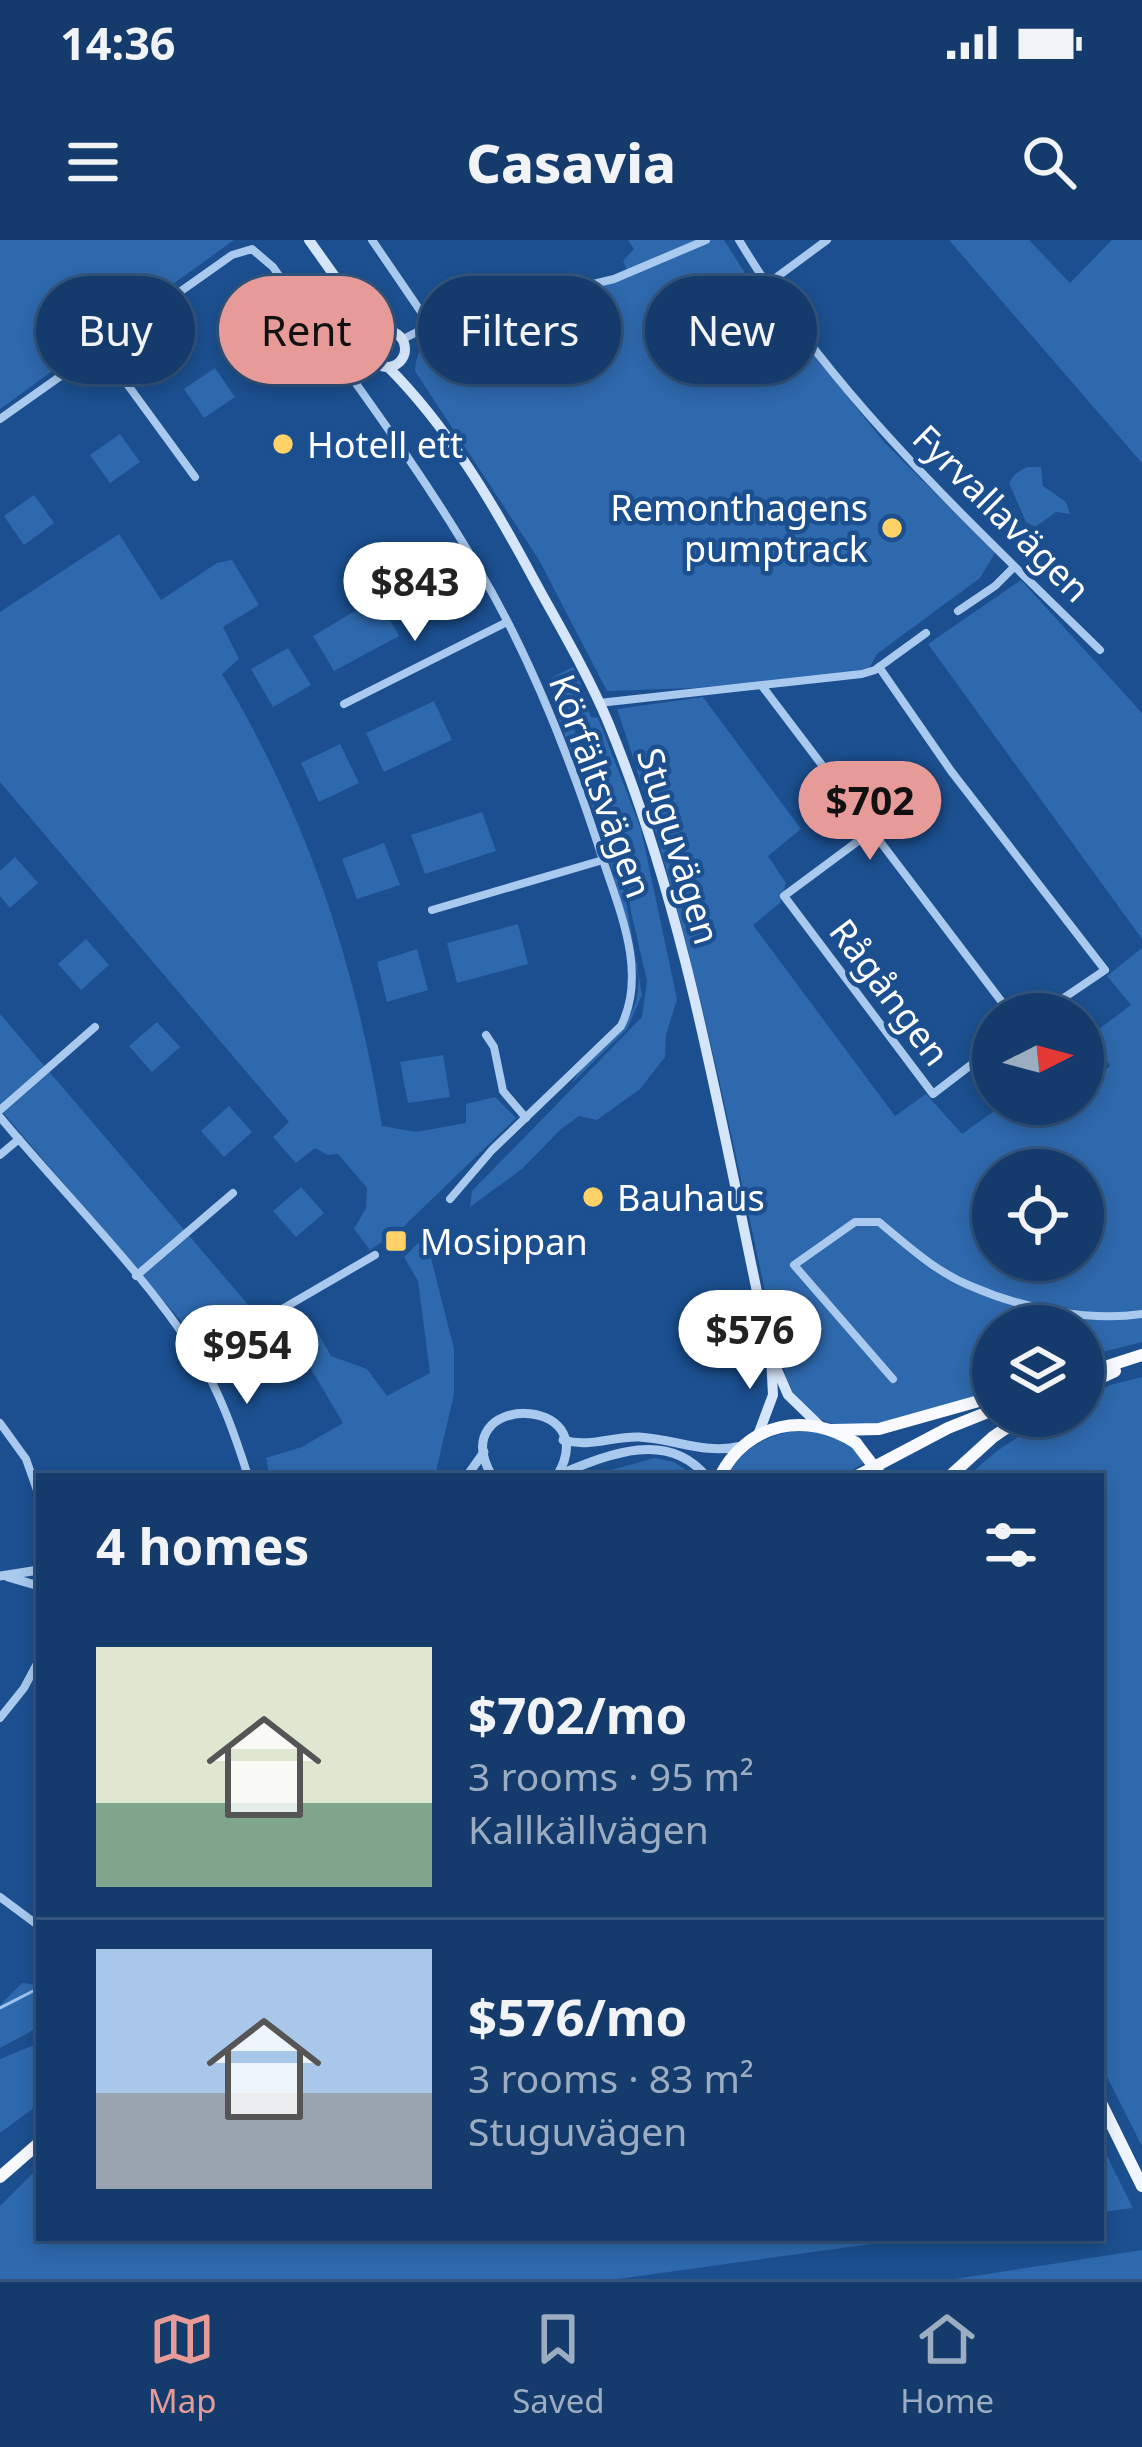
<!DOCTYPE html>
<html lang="en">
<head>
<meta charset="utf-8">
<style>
  :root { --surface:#143b6b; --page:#1d4271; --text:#f1f3f6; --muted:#9dadc1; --line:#33557e; --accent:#e69b98 }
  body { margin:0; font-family:"Noto Sans",sans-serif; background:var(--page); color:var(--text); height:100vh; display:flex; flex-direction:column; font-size:45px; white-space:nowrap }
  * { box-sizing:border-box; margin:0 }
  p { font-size:39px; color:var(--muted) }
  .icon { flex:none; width:66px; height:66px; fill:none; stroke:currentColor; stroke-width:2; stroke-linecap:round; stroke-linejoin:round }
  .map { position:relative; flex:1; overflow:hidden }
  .panel { position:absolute; left:36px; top:1233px; width:1068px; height:768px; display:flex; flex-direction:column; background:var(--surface); border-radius:0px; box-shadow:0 6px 18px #0003,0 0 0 3px var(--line) }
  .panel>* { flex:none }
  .hud { position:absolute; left:36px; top:36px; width:1071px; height:108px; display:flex; gap:24px }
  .needle { width:78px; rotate:84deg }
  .buttons { position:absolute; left:972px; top:753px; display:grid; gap:24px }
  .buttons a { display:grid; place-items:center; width:132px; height:132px; border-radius:50%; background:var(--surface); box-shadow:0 6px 18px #0003,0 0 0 3px var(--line); font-size:60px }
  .price { position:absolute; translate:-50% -102px; padding:0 27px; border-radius:42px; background:#fff; color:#222; font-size:39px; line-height:78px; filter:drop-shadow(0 3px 6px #0008) }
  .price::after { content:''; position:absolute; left:50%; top:72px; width:36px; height:27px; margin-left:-18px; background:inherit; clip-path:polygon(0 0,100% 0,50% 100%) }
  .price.current { background:var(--accent); color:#111 }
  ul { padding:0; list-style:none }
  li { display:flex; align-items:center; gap:36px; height:300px; padding:0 60px }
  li+li { border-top:3px solid var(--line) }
  li span { display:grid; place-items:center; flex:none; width:336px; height:240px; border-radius:0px; color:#555 }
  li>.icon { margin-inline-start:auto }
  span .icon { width:144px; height:144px; fill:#fffc; stroke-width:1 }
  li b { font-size:51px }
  h2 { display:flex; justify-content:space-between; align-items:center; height:144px; padding:0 60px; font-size:51px }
  .pill { padding:0 42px; border-radius:54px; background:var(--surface); box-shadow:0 6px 18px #0003,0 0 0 3px var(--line); font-size:42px; line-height:108px }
  .pill.current { background:var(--accent); color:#111 }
  .status { display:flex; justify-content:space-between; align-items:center; height:84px; padding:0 60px; background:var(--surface); direction:ltr }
  .status svg { height:33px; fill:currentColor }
  header { display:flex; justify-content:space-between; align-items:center; height:156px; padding:0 60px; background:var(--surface); font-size:54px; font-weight:800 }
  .dock { display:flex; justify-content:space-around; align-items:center; height:168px; border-top:3px solid var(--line); background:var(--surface); font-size:33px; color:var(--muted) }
  .dock a { display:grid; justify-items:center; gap:6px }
  .dock .current { color:var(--accent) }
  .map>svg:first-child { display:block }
  .green { fill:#2e69ad; fill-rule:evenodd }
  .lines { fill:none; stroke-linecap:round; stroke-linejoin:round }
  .stream { stroke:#9cc4f0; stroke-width:3 }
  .minor { stroke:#a9c9ee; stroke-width:8 }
  .tertiary { stroke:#a9c9ee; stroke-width:9 }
  .secondary { stroke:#d6e6fa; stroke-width:10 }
  .primary { stroke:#f0f6ff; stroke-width:12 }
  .trunk { stroke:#f8faff; stroke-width:12 }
  .trunk-bridge { stroke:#f8faff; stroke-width:12 }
  .poi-dot { fill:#ffd166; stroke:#1b4f8f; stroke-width:4.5 }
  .labels { text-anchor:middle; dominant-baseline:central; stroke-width:9; stroke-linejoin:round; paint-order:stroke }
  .poi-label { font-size:36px; fill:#fff; stroke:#1b4f8f; text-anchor:start }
  .street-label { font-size:36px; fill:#fff; stroke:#1b4f8f }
</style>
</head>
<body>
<div class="status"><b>14:36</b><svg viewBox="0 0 49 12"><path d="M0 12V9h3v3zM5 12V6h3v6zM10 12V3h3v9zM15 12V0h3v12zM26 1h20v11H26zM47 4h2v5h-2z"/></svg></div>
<header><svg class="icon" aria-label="menu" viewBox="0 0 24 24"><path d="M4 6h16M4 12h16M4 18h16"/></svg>Casavia<svg class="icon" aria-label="search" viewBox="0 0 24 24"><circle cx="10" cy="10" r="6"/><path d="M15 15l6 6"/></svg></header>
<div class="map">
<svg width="1142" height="2039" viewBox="0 0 1142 2039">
  <rect width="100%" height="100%" fill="#1b4f8f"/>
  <g class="green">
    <path d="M0,0H234L0,169Z"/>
    <path d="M628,0H724L764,63H773L883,201L995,313L980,338L877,414L867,432L694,448L607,451L539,320L415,131C421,68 483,73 531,64C565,57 597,48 630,37L623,21L634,9Z"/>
    <path d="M949,0H1029L1070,43L1112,0H1142V223Z"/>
    <path d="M215,128L235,157L204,178L184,149Z"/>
    <path d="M120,194L140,222L110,243L90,215Z"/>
    <path d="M1027,227H1041L1043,246L1066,262L1070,274L1056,272L1035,287L1026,282L1009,243L1015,234Z"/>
    <path d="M34,255L54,283L24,305L4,276Z"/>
    <path d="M119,294L161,360L217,323L232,320L259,365L223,387L239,419L222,434C307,576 355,722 382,886L416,892L466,883V864L495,857L516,878L401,989L370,1010L354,989L366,968L367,948L338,914L328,915L315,908L296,923L273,897L289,882L0,542V372Z"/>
    <path d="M1021,340L1142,473V699L928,404Z"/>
    <path d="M377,358L399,396L334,431L313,396Z"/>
    <path d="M288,408L311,445L273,467L251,429Z"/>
    <path d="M573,427L585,453L582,455L591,477L598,478L641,589L677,759L666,795L665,817L640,849L597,880L579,876L560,890L522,929L470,967L472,951L642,777L647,741L631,672L623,604L614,575L593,532L584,497L551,438Z"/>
    <path d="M703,457L801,589L768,616L786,643L780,663L753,685L895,876L926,854L962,894L1004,864H1083V849L1110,826L1091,795L1131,765L1107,736L1142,708V1102L1083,1117V1086H993V1150C940,1170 842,1217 798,1160C787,1147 783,1124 777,1108C731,892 688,677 617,469ZM993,930H1083V1020H993Z"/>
    <path d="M434,461L452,500L384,532L366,493Z"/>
    <path d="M564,471C578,493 582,512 590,537C596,561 611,578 617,603L608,605L601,577H596L558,477Z"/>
    <path d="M340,504L359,543L319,562L301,523Z"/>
    <path d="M482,572L496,611L425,634L411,595Z"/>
    <path d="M384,603L400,645L357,659L342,619Z"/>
    <path d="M617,608L642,755L627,789L572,843C593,808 643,788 638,736L607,611Z"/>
    <path d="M15,617L38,643L10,668L0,656V631Z"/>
    <path d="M518,684L528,724L457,743L447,703Z"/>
    <path d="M86,699L109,725L81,750L58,724Z"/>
    <path d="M417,709L428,750L387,762L377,722Z"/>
    <path d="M0,774L256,1074L199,1102L0,869Z"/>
    <path d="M157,782L180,807L152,832L129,806Z"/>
    <path d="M443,815L450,857L408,863L400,822Z"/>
    <path d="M229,866L252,892L224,917L201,891Z"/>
    <path d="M301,947L324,973L296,997L273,971Z"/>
    <path d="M419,1002L430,1014L454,1109V1154L435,1236H263L269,1233L266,1218L302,1207L343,1183L289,1092L313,1084L331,1116L367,1129L387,1156L430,1133L418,1041L404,1017Z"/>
    <path d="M1142,1137V1906L1101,1825V1236H969C997,1207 1043,1176 1083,1176V1161L1110,1145Z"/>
    <path d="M813,1189L849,1203L867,1221L843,1236H725C749,1202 772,1192 813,1189Z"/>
    <path d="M654,1218L674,1222L695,1236H590Z"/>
    <path d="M22,1743L39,1745V1787L0,1808V1765Z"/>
    <path d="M39,1803V1864L0,1893V1819Z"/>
    <path d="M1101,1904L1133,1968L1101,1972Z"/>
    <path d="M39,1927V1998H915L618,2039H0V1966Z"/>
    <path d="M1142,2010V2039H955Z"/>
  </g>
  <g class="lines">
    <path class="stream" d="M0,1768L39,1748"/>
    <g class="minor">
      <path d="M372,0L430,85"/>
      <path d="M739,0C833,157 970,282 1100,410"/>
      <path d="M766,45L827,0"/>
      <path d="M403,99L463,69L527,60L614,39L706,0"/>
      <path d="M100,107L195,237"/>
      <path d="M344,128L370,115"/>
      <path d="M353,141L377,123"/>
      <path d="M0,179L232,15L252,9L273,27C342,126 417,223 478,328C532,419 571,520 603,620C621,674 647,734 621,786L492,910L450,959"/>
      <path d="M958,371L995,346L1014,327"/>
      <path d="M879,427L951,531L1105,730L1040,774"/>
      <path d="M762,446L1011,774"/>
      <path d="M599,463L862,434L875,430L926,393"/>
      <path d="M344,464L507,382"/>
      <path d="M873,590L784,656L933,854L993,808"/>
      <path d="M432,670L603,620"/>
      <path d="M486,795L494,807L503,851L526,878"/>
      <path d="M0,870L95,787"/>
      <path d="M0,877C65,955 141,1029 197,1115C220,1152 235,1195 248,1236"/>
      <path d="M0,915L19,899"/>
      <path d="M136,1036L233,953"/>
      <path d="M198,1118L375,1015"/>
      <path d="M893,1139L794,1025L855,982H879C908,1006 937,1033 973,1047C1022,1068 1089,1082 1142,1074"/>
      <path d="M0,1183L26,1219L39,1256"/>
      <path d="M0,1478L24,1448L39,1420"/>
      <path d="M0,1657L39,1686"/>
    </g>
    <g class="tertiary">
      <path d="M563,1200C590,1208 613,1196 639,1197C676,1199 704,1215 742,1206"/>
      <path d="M558,1235C605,1216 666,1188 706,1236"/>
      <path d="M467,1236L484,1212"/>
      <path d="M492,1236C443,1152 606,1153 557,1236"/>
      <path d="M0,1336L39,1330"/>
      <path d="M8,1337L39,1346"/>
    </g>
    <g class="secondary">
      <path d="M309,0L348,55L371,100"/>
      <circle cx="387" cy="109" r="18"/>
      <path d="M388,127C447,186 493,263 532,336C558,384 587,432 608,482C691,683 724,905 771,1117L773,1155L758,1195"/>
      <path d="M775,1125L788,1155L820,1186"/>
    </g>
    <path class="primary" d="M1101,1863L1142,1946"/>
    <g class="trunk">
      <path d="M1083,1134L1142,1115"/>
      <path d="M1083,1146L1115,1131"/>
      <path d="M833,1190L879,1189L993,1157"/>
      <path d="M720,1236C747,1183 807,1170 856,1203"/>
      <path d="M857,1236L948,1188L993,1170"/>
      <path d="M950,1236L993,1197L1024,1176"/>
      <path d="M0,1937L39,1903"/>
    </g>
    <path class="trunk-bridge" d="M856,1203L881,1236"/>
  </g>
  <g class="poi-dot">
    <circle cx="283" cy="204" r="12"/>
    <circle cx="892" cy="288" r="12"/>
    <circle cx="593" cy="957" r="12"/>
    <rect x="384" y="989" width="24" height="24" rx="6"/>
  </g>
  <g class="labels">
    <g class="poi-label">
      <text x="307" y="204">Hotell ett</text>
      <text x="868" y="267" text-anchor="end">Remonthagens<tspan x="868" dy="41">pumptrack</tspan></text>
      <text x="617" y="957">Bauhaus</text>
      <text x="420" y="1001">Mosippan</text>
    </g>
    <g class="street-label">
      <text transform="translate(1002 273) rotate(45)">Fyrvallavägen</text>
      <text transform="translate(601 546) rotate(70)">Körfältsvägen</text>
      <text transform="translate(679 606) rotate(73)">Stuguvägen</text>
      <text transform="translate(890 752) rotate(53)">Rågången</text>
    </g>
  </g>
</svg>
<div class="buttons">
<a><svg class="needle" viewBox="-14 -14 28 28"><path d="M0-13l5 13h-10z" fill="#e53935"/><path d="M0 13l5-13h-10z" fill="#9dadc1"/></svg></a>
<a><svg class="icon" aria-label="locate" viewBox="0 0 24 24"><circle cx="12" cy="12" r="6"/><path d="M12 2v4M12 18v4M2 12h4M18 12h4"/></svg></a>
<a><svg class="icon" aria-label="layers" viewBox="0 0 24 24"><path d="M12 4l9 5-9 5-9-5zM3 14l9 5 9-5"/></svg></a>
</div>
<b class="price" style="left:415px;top:404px">$843</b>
<b class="price current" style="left:870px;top:623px">$702</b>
<b class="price" style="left:750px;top:1152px">$576</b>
<b class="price" style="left:247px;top:1167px">$954</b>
<div class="hud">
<a class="pill">Buy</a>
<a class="pill current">Rent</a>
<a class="pill">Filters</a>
<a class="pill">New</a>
</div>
<section class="panel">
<h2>4 homes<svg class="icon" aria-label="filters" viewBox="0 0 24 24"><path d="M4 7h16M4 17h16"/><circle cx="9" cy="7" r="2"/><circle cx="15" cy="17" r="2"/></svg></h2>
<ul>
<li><span style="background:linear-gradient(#dfe7d0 65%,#7fa58c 0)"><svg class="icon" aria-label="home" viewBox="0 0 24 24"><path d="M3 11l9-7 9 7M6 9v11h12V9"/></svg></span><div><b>$702/mo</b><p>3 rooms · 95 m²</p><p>Kallkällvägen</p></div></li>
<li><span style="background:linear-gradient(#a9c7e8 60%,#9aa5b1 0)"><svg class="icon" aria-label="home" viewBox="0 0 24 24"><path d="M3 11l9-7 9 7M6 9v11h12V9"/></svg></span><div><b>$576/mo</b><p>3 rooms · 83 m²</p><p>Stuguvägen</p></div></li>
</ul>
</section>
</div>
<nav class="dock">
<a class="current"><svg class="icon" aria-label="map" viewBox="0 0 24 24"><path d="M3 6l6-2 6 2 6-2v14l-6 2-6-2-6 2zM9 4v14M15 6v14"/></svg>Map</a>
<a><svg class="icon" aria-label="saved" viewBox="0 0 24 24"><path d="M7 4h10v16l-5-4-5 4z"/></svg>Saved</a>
<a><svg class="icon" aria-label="home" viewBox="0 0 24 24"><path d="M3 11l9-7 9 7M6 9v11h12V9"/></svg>Home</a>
</nav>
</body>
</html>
